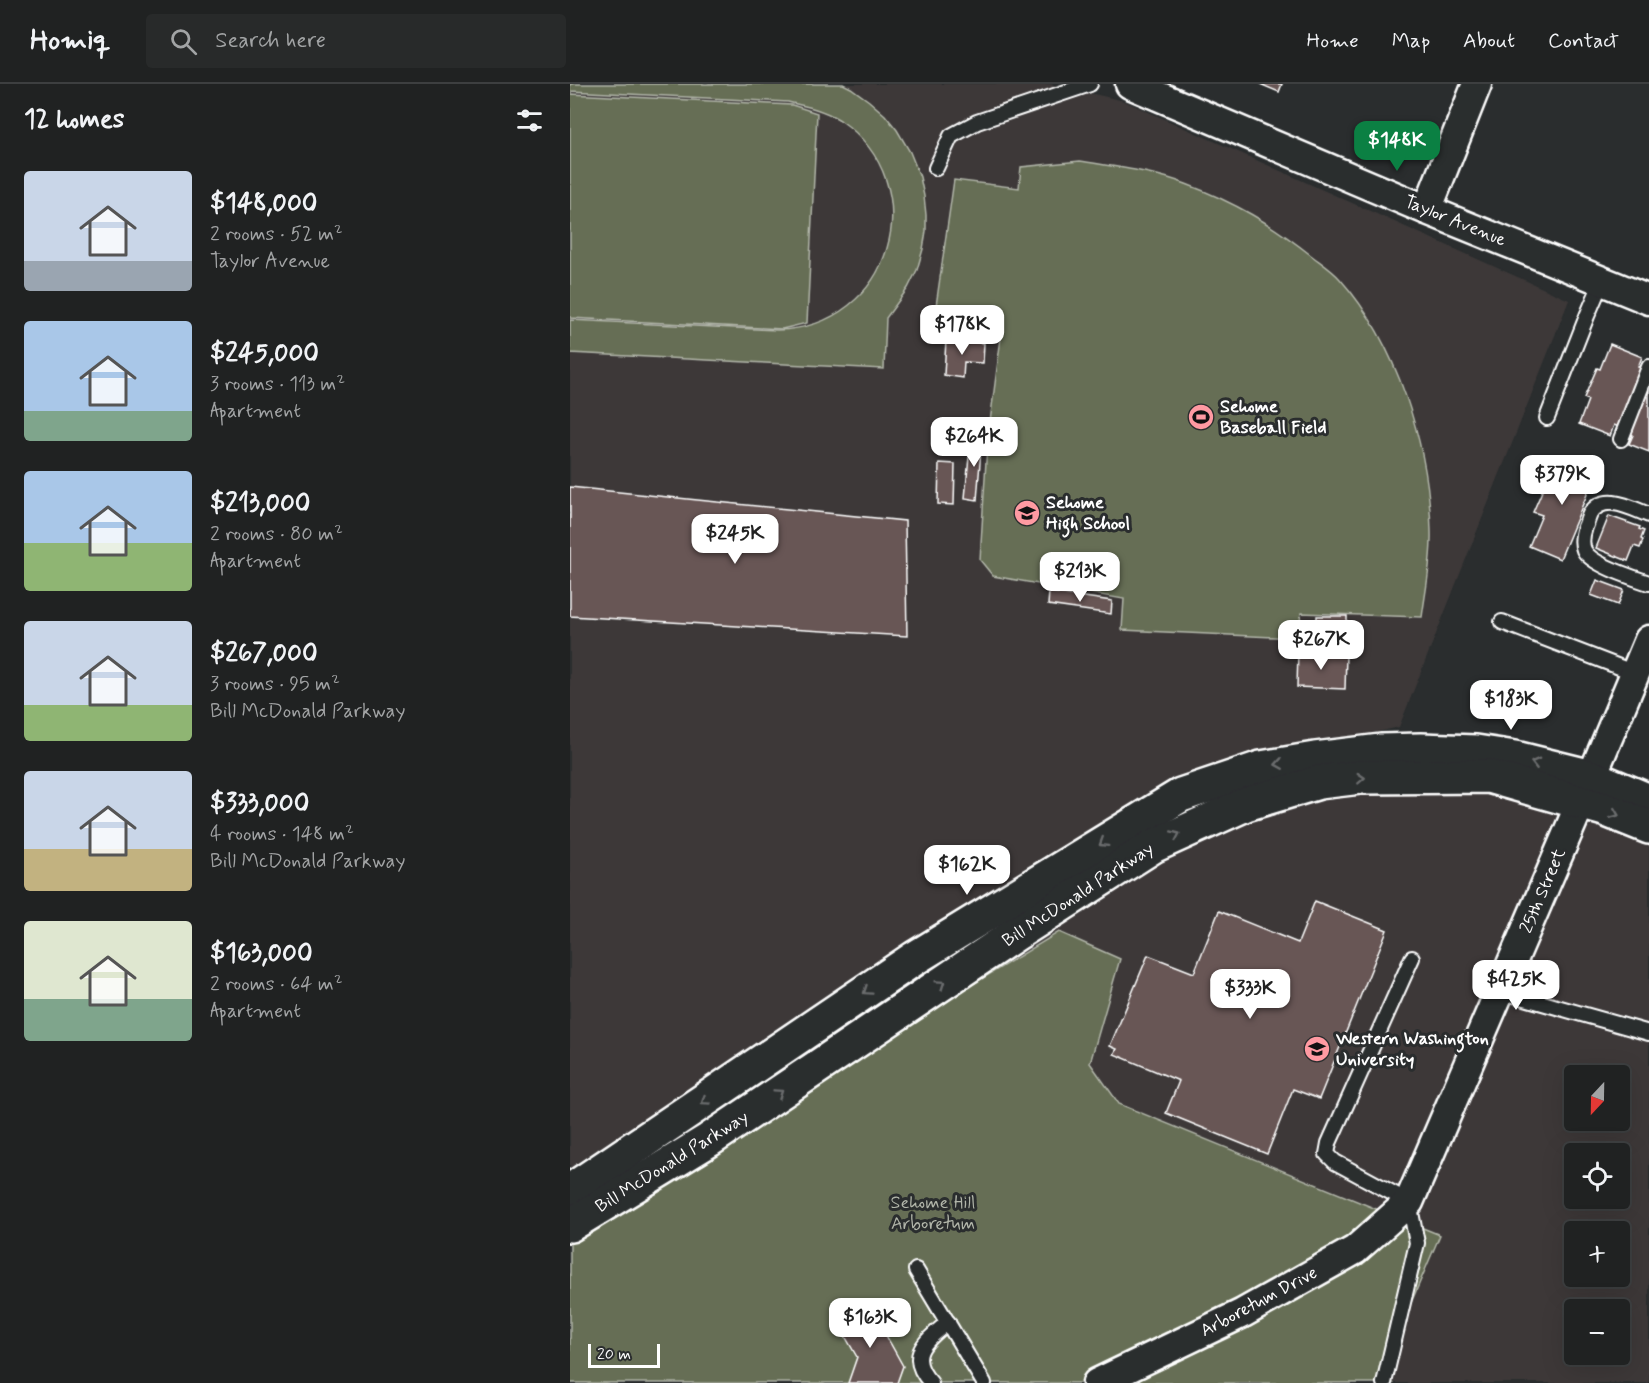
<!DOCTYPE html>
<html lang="en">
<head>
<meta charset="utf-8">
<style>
  :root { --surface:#202222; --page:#282a2a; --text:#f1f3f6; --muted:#a2a4a5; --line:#3d3f40; --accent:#0b8043 }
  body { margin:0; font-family:Mynerve,sans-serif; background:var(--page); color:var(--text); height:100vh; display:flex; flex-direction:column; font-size:22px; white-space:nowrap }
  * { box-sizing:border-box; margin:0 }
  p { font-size:20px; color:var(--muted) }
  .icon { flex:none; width:33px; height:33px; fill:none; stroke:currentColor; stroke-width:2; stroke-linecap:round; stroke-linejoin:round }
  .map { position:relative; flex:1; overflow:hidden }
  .details { display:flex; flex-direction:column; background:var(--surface); width:570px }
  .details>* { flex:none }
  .needle { width:39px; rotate:202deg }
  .fabs { position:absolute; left:994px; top:981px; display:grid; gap:12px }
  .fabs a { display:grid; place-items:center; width:66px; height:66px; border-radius:6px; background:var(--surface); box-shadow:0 6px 24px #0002,0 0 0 2px var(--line); font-size:30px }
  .scale { position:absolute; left:18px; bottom:15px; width:72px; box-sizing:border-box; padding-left:6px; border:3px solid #fff; border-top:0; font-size:16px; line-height:21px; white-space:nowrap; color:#fff; -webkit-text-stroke:4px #2a2d2e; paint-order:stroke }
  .price { position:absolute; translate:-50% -51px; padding:0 14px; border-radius:12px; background:#fff; color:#222; font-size:20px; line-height:39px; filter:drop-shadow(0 2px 3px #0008) }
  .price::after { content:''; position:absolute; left:50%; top:36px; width:18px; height:14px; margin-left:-9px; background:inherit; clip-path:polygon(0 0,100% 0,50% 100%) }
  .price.active { background:var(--accent); color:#fff }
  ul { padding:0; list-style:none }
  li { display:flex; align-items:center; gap:18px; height:150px; padding:0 24px }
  li span { display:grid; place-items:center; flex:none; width:168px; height:120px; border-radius:6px; color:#555 }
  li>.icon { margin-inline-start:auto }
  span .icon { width:72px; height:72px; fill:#fffc; stroke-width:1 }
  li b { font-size:26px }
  h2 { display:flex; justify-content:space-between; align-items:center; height:72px; padding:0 24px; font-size:26px }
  header { display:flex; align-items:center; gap:36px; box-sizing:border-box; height:84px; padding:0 30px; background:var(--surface); border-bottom:2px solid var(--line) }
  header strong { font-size:28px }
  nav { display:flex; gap:33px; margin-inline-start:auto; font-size:21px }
  .search { width:420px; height:54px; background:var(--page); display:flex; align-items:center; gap:15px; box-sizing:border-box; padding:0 21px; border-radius:6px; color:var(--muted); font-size:22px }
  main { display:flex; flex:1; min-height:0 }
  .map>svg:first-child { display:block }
  .built { fill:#3d3939; fill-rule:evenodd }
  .green { fill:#666e54; stroke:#b2b6aa; stroke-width:1.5 }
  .building { fill:#685654; stroke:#fff; stroke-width:1.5 }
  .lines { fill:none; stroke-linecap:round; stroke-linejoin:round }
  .lane-casing { stroke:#fff; stroke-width:18 }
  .street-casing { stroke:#fff; stroke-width:33 }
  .secondary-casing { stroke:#fff; stroke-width:38 }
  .lane { stroke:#2a2d2e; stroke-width:14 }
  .street { stroke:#2a2d2e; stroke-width:28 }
  .secondary { stroke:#2a2d2e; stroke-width:33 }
  .oneway { stroke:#6a6c6d }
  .labels { text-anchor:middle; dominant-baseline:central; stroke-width:6; stroke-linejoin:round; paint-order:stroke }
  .street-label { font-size:18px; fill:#fff; stroke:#2a2d2e }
  .poi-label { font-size:18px; font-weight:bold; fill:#fff; stroke:#2a2d2e; text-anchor:start }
  .park-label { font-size:18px; fill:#b2b6aa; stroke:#2a2d2e }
</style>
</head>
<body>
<header>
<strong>Homiq</strong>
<div class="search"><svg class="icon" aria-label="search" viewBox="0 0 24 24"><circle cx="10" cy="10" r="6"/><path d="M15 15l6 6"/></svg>Search here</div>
<nav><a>Home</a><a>Map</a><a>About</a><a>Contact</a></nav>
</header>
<main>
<section class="details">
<h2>12 homes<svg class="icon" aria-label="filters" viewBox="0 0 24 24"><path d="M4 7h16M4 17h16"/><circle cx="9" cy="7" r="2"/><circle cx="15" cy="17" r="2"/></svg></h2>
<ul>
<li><span style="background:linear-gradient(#c9d6e8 75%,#9aa5b1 0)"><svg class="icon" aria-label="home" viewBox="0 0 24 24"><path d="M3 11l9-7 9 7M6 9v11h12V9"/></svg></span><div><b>$148,000</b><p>2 rooms · 52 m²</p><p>Taylor Avenue</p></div></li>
<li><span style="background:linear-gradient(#a9c7e8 75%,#7fa58c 0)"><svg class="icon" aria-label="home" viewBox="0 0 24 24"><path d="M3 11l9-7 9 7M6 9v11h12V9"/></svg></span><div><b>$245,000</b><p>3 rooms · 113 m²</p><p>Apartment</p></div></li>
<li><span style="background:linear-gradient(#a9c7e8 60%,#8fb573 0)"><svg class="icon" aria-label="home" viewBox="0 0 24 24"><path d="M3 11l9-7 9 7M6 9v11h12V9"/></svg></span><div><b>$213,000</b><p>2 rooms · 80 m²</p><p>Apartment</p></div></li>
<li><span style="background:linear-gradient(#c9d6e8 70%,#8fb573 0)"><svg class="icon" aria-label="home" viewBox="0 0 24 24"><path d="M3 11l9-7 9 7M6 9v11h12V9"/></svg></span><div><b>$267,000</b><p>3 rooms · 95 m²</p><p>Bill McDonald Parkway</p></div></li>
<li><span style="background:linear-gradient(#c9d6e8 65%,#c2b280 0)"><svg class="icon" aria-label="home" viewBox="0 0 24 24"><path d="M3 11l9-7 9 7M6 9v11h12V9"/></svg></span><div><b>$333,000</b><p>4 rooms · 148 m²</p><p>Bill McDonald Parkway</p></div></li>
<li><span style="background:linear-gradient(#dfe7d0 65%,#7fa58c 0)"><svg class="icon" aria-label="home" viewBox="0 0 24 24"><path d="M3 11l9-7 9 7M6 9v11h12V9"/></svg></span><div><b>$163,000</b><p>2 rooms · 64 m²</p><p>Apartment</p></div></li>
</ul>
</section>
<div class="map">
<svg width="1079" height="1299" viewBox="0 0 1079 1299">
  <rect width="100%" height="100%" fill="#2a2d2e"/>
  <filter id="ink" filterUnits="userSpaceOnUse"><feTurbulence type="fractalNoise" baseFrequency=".0167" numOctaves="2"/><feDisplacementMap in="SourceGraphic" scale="12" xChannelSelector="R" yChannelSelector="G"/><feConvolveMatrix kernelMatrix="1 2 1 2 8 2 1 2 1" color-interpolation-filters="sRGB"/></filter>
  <g filter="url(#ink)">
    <g class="built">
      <path d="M0,0H480L554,17L999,216L829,643L689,676L0,1091Z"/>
      <path d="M816,673L1079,729V1299H807L870,1151L349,938L623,721ZM1005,992H1050V1036H1005ZM1005,1070H1050V1114H1005ZM1005,1148H1050V1192H1005ZM1005,1226H1050V1270H1005Z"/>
    </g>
    <g class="green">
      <path d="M0,0H273L281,4L299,17L315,31L327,46L340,68L350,93L354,112L356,131V147L353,165L347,186L338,204L316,234L314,285L0,269V236L207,246C322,244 364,101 270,36C254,26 236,22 218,18L0,7Z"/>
      <path d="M0,10L222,21L247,29L237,239L212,245L0,234Z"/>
      <path d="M510,77C546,83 582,87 616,100C664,118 702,140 742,172C751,179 762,186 770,195C827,259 859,362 861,447C862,475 856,504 852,533L731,529L728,554L552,546L554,515L423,492L410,476L417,361L432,246L364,236L384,96L449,104L451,83Z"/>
      <path d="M489,848L550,875L520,979L549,1020L870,1151L811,1289L823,1299H0V1145Z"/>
    </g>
    <g class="building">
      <path d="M690,0H712L709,8Z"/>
      <path d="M376,256L414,259L413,279L394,278L393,294L374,291Z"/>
      <path d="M1040,260L1072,273L1068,283L1072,284L1049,343L1044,341L1040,352L1009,340L1018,316L1014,314L1027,284L1030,285Z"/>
      <path d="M1079,301V368L1059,360L1063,351L1060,349Z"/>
      <path d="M401,352L412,353L407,416L395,414Z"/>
      <path d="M997,371L1028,384L990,475L959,462L972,431L963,428L976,398L984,402Z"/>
      <path d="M369,379L385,380L384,421L368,420Z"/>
      <path d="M0,403L335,437L337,552L0,532Z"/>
      <path d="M1039,432L1070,443L1069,445L1074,447L1071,455L1073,456L1070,464L1064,462L1058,477L1026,464Z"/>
      <path d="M1027,496L1054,506L1048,521L1021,511Z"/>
      <path d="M479,508L542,517L541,530L478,521Z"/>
      <path d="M747,532H777V553L747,552Z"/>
      <path d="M728,568L776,571L775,605L727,603Z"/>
      <path d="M745,817L817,846L749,1015L723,1005L697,1070L596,1029L609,997L544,970L547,965L540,962L578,871L624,889L649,827L728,859Z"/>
      <path d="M298,1219L333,1282L327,1299H278L287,1273L267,1238Z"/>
    </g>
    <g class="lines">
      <g class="lane-casing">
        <g id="lane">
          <path d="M366,84L381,52L407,38L520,0"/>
          <path d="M977,334L1017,232L1032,197"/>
          <path d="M1051,355L1079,283"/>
          <path d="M1079,431C1061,424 1034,408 1020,430C1018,434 1017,439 1015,443C1013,449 1011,459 1014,466C1020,480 1064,494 1079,499"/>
          <path d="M932,538L1065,589"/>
          <path d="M930,907L1079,949"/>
          <path d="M346,1186L414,1299"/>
          <path d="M361,1299C335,1271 356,1257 378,1238"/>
          <path d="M814,1299L847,1159L839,1118L765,1078L757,1070L759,1059L842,874"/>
        </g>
      </g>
      <g class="street-casing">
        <g id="street">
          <path d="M560,0L857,126L1079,216"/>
          <path d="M857,126L907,0"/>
          <path d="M527,1299L673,1229L785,1166L839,1118L1011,718L1079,556"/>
        </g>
      </g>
      <g class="secondary-casing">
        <g id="secondary">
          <path d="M0,1107L345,874L611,711L691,684L745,675L811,667L851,666L906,668L945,674L1022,693L1079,717"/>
          <path d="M0,1141L139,1056L447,849L583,762L676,720L749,698L791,693L918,692L1034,725L1079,743"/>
        </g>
      </g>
      <use href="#lane" class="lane"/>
      <use href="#street" class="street"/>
      <use href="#secondary" class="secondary"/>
    </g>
    <defs><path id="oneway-chevron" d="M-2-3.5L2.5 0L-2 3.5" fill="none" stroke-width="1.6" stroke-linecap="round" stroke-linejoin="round" transform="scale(1.5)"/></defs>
    <g class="oneway">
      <use href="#oneway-chevron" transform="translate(965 679) rotate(-166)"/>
      <use href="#oneway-chevron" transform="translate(709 680) rotate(171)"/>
      <use href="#oneway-chevron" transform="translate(791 694) rotate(-3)"/>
      <use href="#oneway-chevron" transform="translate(1045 730) rotate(22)"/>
      <use href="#oneway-chevron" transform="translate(606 751) rotate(-24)"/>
      <use href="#oneway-chevron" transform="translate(533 759) rotate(148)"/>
      <use href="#oneway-chevron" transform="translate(371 900) rotate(-34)"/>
      <use href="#oneway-chevron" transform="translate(297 907) rotate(146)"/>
      <use href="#oneway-chevron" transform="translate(209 1009) rotate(-34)"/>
      <use href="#oneway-chevron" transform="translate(135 1017) rotate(146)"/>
    </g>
  </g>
  <defs>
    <g id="stadium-disc" transform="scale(1.35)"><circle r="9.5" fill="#ff9aa2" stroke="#2a2d2e"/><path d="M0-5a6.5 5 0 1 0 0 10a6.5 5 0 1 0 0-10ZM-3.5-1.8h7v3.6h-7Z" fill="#111"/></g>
    <g id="school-disc" transform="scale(1.35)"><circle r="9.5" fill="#ff9aa2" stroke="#2a2d2e"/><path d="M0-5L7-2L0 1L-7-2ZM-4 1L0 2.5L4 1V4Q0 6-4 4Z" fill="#111"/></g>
    <g id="university-disc" transform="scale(1.35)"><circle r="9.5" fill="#ff9aa2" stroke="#2a2d2e"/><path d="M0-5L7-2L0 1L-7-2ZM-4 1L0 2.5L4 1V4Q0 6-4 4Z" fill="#111"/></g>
  </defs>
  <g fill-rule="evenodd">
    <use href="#stadium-disc" x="631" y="333"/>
    <use href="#school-disc" x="457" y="429"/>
    <use href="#university-disc" x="747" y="965"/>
  </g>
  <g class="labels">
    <g class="street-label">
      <text transform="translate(885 137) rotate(22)">Taylor Avenue</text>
      <text transform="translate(973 807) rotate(-67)">25th Street</text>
      <text transform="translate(508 811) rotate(-33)">Bill McDonald Parkway</text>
      <text transform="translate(102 1078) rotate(-32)">Bill McDonald Parkway</text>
      <text transform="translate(689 1218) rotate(-28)">Arboretum Drive</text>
    </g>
    <g class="poi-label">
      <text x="650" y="323">Sehome<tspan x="650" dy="21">Baseball Field</tspan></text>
      <text x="476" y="419">Sehome<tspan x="476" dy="21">High School</tspan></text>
      <text x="766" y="955">Western Washington<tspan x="766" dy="21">University</tspan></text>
    </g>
    <g class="park-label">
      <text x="363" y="1119">Sehome Hill<tspan x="363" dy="21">Arboretum</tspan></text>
    </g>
  </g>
</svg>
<div class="fabs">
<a><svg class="needle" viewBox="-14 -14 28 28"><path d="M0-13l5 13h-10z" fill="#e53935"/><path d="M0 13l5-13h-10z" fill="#a2a4a5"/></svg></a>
<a><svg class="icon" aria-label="locate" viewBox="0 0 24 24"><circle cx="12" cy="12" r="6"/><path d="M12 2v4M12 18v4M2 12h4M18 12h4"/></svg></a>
<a>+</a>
<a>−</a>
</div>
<div class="scale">20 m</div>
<b class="price active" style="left:827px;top:88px">$148K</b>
<b class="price" style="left:392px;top:272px">$178K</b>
<b class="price" style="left:404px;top:384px">$264K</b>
<b class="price" style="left:992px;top:422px">$379K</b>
<b class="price" style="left:165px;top:481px">$245K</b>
<b class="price" style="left:510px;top:519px">$213K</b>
<b class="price" style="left:751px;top:587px">$267K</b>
<b class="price" style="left:941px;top:647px">$183K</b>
<b class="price" style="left:397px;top:812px">$162K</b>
<b class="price" style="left:946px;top:927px">$425K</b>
<b class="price" style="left:680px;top:936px">$333K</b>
<b class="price" style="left:300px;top:1265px">$163K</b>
</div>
</main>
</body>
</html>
